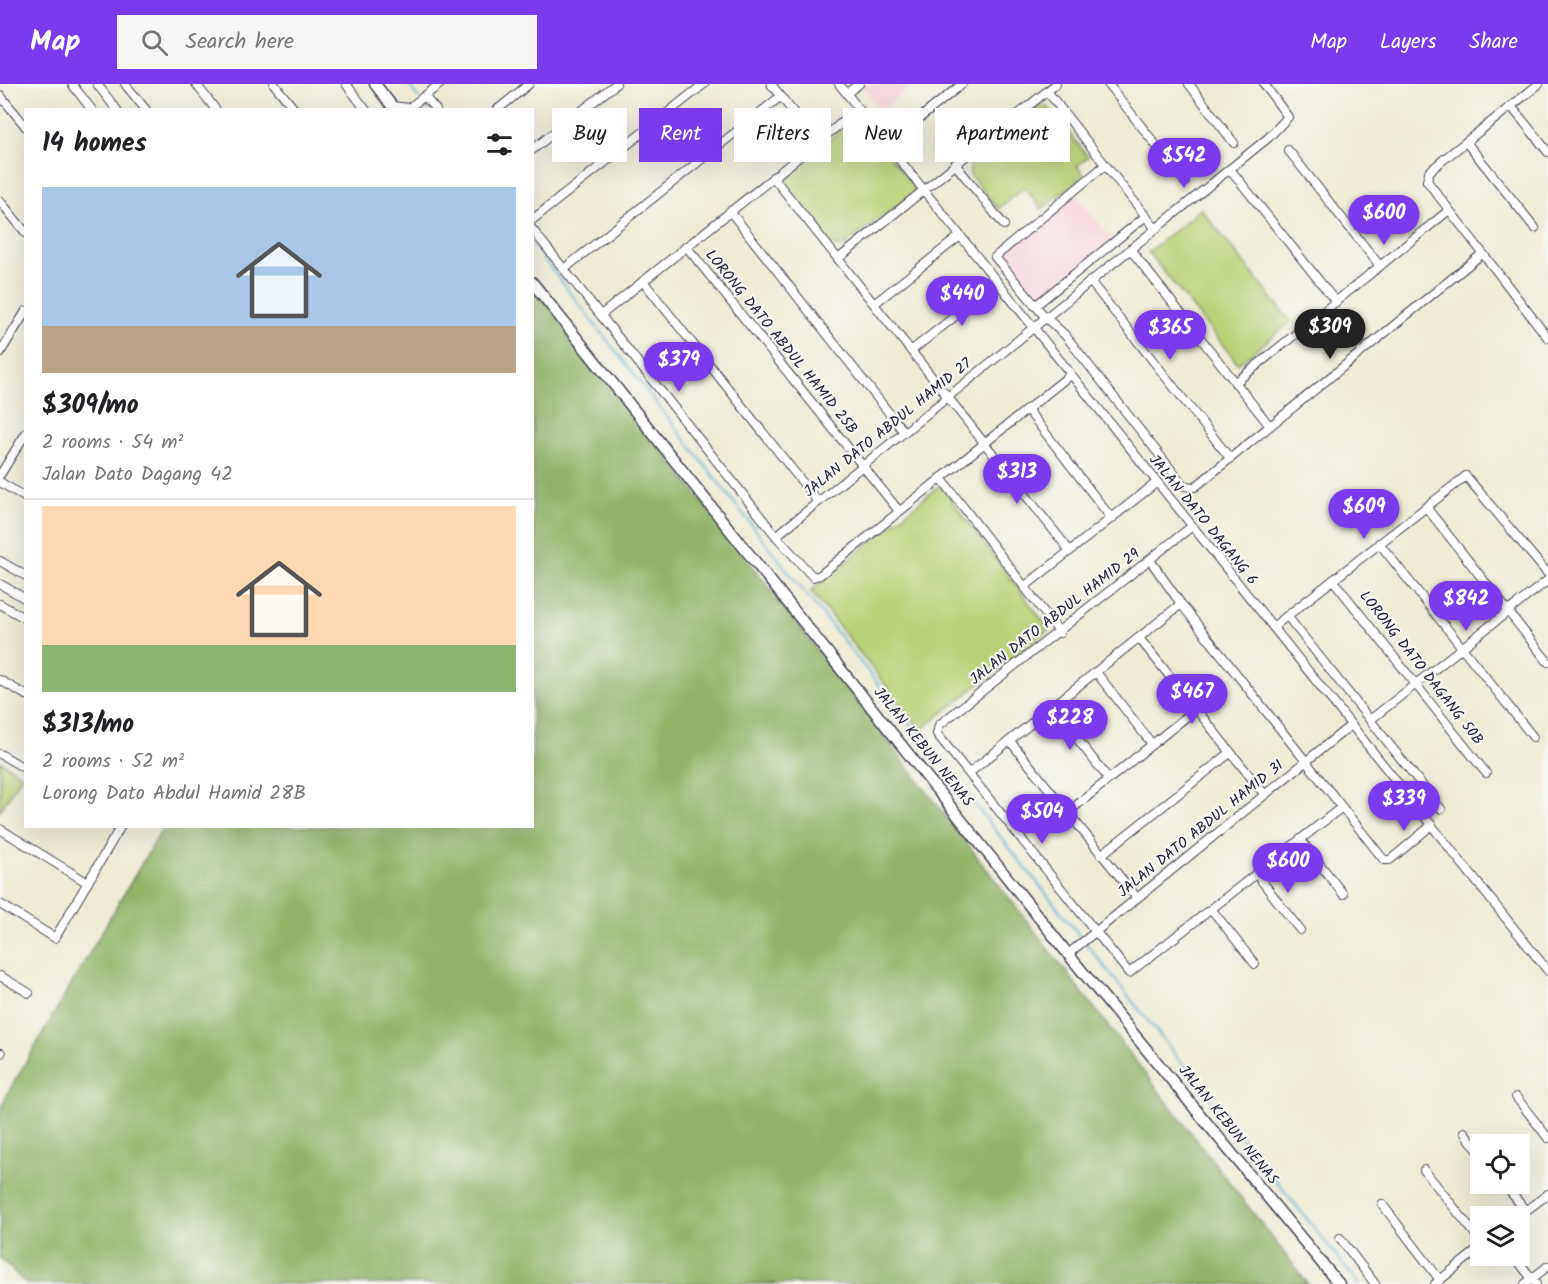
<!DOCTYPE html>
<html lang="en">
<head>
<meta charset="utf-8">
<style>
  :root { --surface:#fff; --page:#f6f6f6; --text:#202124; --muted:#757577; --line:#e0e0e0; --accent:#7c3aed }
  body { margin:0; font-family:Kalam,sans-serif; background:var(--page); color:var(--text); height:100vh; display:flex; flex-direction:column; font-size:22px; white-space:nowrap }
  * { box-sizing:border-box; margin:0 }
  p { font-size:20px; color:var(--muted) }
  .icon { flex:none; width:33px; height:33px; fill:none; stroke:currentColor; stroke-width:2; stroke-linecap:round; stroke-linejoin:round }
  .map { position:relative; flex:1; overflow:hidden }
  .panel { position:absolute; left:24px; top:24px; width:510px; height:720px; display:flex; flex-direction:column; background:var(--surface); border-radius:0px; box-shadow:0 6px 24px #0002 }
  .panel>* { flex:none }
  .guide { position:absolute; left:552px; top:24px; width:570px; height:54px; display:flex; gap:12px }
  .fabs { position:absolute; left:1470px; top:1050px; display:grid; gap:12px }
  .fabs a { display:grid; place-items:center; width:60px; height:60px; border-radius:0px; background:var(--surface); box-shadow:0 6px 24px #0002; font-size:30px }
  .price { position:absolute; translate:-50% -51px; padding:0 14px; border-radius:21px; background:var(--accent); color:#fff; font-size:20px; line-height:39px; filter:drop-shadow(0 2px 3px #0008) }
  .price::after { content:''; position:absolute; left:50%; top:36px; width:18px; height:14px; margin-left:-9px; background:inherit; clip-path:polygon(0 0,100% 0,50% 100%) }
  .price.current { background:#222; color:#fff }
  ul { padding:0; list-style:none }
  li { display:grid; align-content:center; gap:12px; height:318px; padding:0 18px }
  li+li { border-top:2px solid var(--line) }
  li span { display:grid; place-items:center; height:186px; border-radius:0px; color:#555 }
  li>.icon { margin-inline-start:auto }
  span .icon { width:108px; height:108px; fill:#fffc; stroke-width:1 }
  li b { font-size:26px }
  h2 { display:flex; justify-content:space-between; align-items:center; height:72px; padding:0 18px; font-size:26px }
  .chip { padding:0 21px; border-radius:0px; background:var(--surface); box-shadow:0 6px 24px #0002; font-size:21px; line-height:54px }
  .chip.current { background:var(--accent); color:#fff }
  header { display:flex; align-items:center; gap:36px; box-sizing:border-box; height:84px; padding:0 30px; background:var(--accent); color:#fff }
  header strong { font-size:28px }
  nav { display:flex; gap:33px; margin-inline-start:auto; font-size:21px }
  .search { width:420px; height:54px; background:var(--page); display:flex; align-items:center; gap:15px; box-sizing:border-box; padding:0 21px; border-radius:0px; color:var(--muted); font-size:22px }
  .map>svg:first-child { display:block }
  .built { fill:#f6cfd9 }
  .green { fill:#bad277; stroke:#6e7a59; stroke-width:1.5 }
  .forest { fill:#93b468; stroke:#5a6b52; stroke-width:1.5 }
  .lines { fill:none; stroke-linecap:round; stroke-linejoin:round }
  .stream { stroke:#5bb1d8; stroke-width:2 }
  .street-casing { stroke:#414052; stroke-width:10 }
  .secondary-casing { stroke:#414052; stroke-width:13 }
  .street { stroke:#fff; stroke-width:8 }
  .secondary { stroke:#fff; stroke-width:10 }
  .labels { text-anchor:middle; dominant-baseline:central; stroke-width:4.5; stroke-linejoin:round; paint-order:stroke }
  .street-label { font-size:15px; fill:#22223b; stroke:#f6f6f2 }
</style>
</head>
<body>
<header>
<strong>Map</strong>
<div class="search"><svg class="icon" aria-label="search" viewBox="0 0 24 24"><circle cx="10" cy="10" r="6"/><path d="M15 15l6 6"/></svg>Search here</div>
<nav><a>Map</a><a>Layers</a><a>Share</a></nav>
</header>
<div class="map">
<svg width="1548" height="1200" viewBox="0 0 1548 1200">
  <rect width="100%" height="100%" fill="#f6f6f2"/>
  <filter id="ink" filterUnits="userSpaceOnUse"><feTurbulence type="fractalNoise" baseFrequency=".0167" numOctaves="2"/><feDisplacementMap in="SourceGraphic" scale="12" xChannelSelector="R" yChannelSelector="G"/><feConvolveMatrix kernelMatrix="1 2 1 2 8 2 1 2 1" color-interpolation-filters="sRGB"/></filter>
  <filter id="wash" filterUnits="userSpaceOnUse"><feTurbulence type="fractalNoise" baseFrequency=".008" numOctaves="4" result="noise"/><feDisplacementMap in="SourceGraphic" scale="24" xChannelSelector="R" yChannelSelector="G"/><feGaussianBlur stdDeviation="1.35" result="paint"/><feColorMatrix in="noise" values="0 0 0 0 0 0 0 0 0 0 0 0 0 0 0 0 0 1.4 0 .05"/><feComposite in="paint" operator="in"/></filter>
  <g filter="url(#wash)">
    <rect width="100%" height="100%" fill="#efebd7"/>
    <g class="built">
      <path d="M860,0H914L881,26Z"/>
      <path d="M1074,109L1112,156L1035,218L999,173Z"/>
    </g>
    <g class="green">
      <path d="M1039,22H1047L1058,36L1047,45L1055,56L1062,58L1069,49L1088,73L1077,82L1084,91L1042,125L1024,103L998,125L970,91V77Z"/>
      <path d="M857,33L913,101L914,109L842,163L832,161L785,99V92Z"/>
      <path d="M1201,125L1291,238L1238,280L1148,168Z"/>
      <path d="M940,401L1049,545L921,646L811,507Z"/>
      <path d="M0,677L22,691L0,727Z"/>
    </g>
    <path class="forest" d="M533,199L1308,1200H26L0,1174V1029L6,1012L163,743L532,742Z"/>
    <g class="lines">
      <g class="stream">
        <path d="M408,0L419,14"/>
        <path d="M422,18L428,26"/>
        <path d="M532,160L794,495L1359,1200"/>
      </g>
    </g>
  </g>
  <g filter="url(#ink)">
    <g class="lines">
      <g class="street-casing">
        <g id="street">
          <path d="M72,0L92,26"/>
          <path d="M97,0L117,26"/>
          <path d="M125,0L146,26"/>
          <path d="M196,0L216,26"/>
          <path d="M274,0L295,26"/>
          <path d="M346,0L366,26"/>
          <path d="M771,0L817,58"/>
          <path d="M839,0L1548,887"/>
          <path d="M1108,0L1185,98"/>
          <path d="M1189,0L1234,59"/>
          <path d="M1539,0L1443,76L1429,88L1427,97L1548,254"/>
          <path d="M1047,7L1155,144"/>
          <path d="M847,9L859,0"/>
          <path d="M0,11L26,43"/>
          <path d="M425,13L436,26"/>
          <path d="M392,22L409,24L440,0"/>
          <path d="M1511,22L1548,68"/>
          <path d="M497,26L529,0"/>
          <path d="M900,50L962,0"/>
          <path d="M1466,58L1535,144"/>
          <path d="M532,66L616,0"/>
          <path d="M1288,66L1380,182"/>
          <path d="M955,80L1004,141"/>
          <path d="M1105,81L995,173L1045,233L1065,251L1184,402L1195,403L1482,170"/>
          <path d="M1230,85L1336,218"/>
          <path d="M773,93L1070,467"/>
          <path d="M0,117L26,149"/>
          <path d="M730,127L904,348"/>
          <path d="M532,136L704,0"/>
          <path d="M532,145L776,452L813,493L820,491L1070,291"/>
          <path d="M686,162L899,427"/>
          <path d="M1130,165L1269,341"/>
          <path d="M838,175L1056,0"/>
          <path d="M564,185L781,12"/>
          <path d="M643,197L818,418"/>
          <path d="M1090,197L1229,373"/>
          <path d="M874,220L960,152"/>
          <path d="M1035,222L1146,132"/>
          <path d="M601,231L859,25"/>
          <path d="M911,267L997,199"/>
          <path d="M0,269L26,227"/>
          <path d="M1235,299L1448,127"/>
          <path d="M1027,325L1112,435"/>
          <path d="M0,391L26,349"/>
          <path d="M941,394L1060,549"/>
          <path d="M0,398L26,414"/>
          <path d="M1426,423L1548,578"/>
          <path d="M1191,443L939,641L937,650L1129,889L1342,723"/>
          <path d="M776,452L1268,54L1288,33L1264,0"/>
          <path d="M1379,459L1533,653"/>
          <path d="M1150,476L1181,520L1384,776H1390L1432,741"/>
          <path d="M0,477L26,492"/>
          <path d="M1333,496L1486,689"/>
          <path d="M0,500L26,515"/>
          <path d="M1024,503L1156,399"/>
          <path d="M0,520L26,535"/>
          <path d="M1287,532L1441,725"/>
          <path d="M1273,543L1466,392L1548,490"/>
          <path d="M1139,554L1265,711"/>
          <path d="M1096,588L1152,660"/>
          <path d="M0,596L26,611"/>
          <path d="M1052,623L1108,694"/>
          <path d="M1370,636L1548,496"/>
          <path d="M1010,657L1137,814"/>
          <path d="M0,670L26,685"/>
          <path d="M969,689L1181,520"/>
          <path d="M1067,729L1196,625"/>
          <path d="M0,745L88,799"/>
          <path d="M1301,756L1343,810"/>
          <path d="M1101,771L1230,669"/>
          <path d="M1257,791L1300,846"/>
          <path d="M0,820L55,854L121,742"/>
          <path d="M1212,826L1255,880"/>
          <path d="M1068,870L1351,641"/>
          <path d="M0,892L29,909"/>
          <path d="M0,969H1"/>
          <path d="M1516,1013L1548,1054"/>
          <path d="M1464,1048L1480,1069"/>
          <path d="M1424,1086L1480,1156"/>
          <path d="M1504,1100L1526,1127"/>
          <path d="M1382,1120L1440,1196"/>
          <path d="M1519,1132L1548,1110"/>
          <path d="M1340,1154L1375,1200"/>
          <path d="M1514,1172L1536,1200"/>
          <path d="M1435,1200L1480,1164"/>
          <path d="M1525,1200L1548,1182"/>
        </g>
      </g>
      <g class="secondary-casing">
        <g id="secondary">
          <path d="M375,0L395,26"/>
          <path d="M532,198L1068,870L1339,1200"/>
        </g>
      </g>
      <use href="#street" class="street"/>
      <use href="#secondary" class="secondary"/>
    </g>
  </g>
  <g class="labels">
    <g class="street-label">
      <text transform="translate(781 258) rotate(51)">LORONG DATO ABDUL HAMID 25B</text>
      <text transform="translate(888 344) rotate(-39)">JALAN DATO ABDUL HAMID 27</text>
      <text transform="translate(1203 436) rotate(51)">JALAN DATO DAGANG 6</text>
      <text transform="translate(1055 533) rotate(-38)">JALAN DATO ABDUL HAMID 29</text>
      <text transform="translate(1421 584) rotate(52)">LORONG DATO DAGANG 50B</text>
      <text transform="translate(923 663) rotate(51)">JALAN KEBUN NENAS</text>
      <text transform="translate(1201 745) rotate(-39)">JALAN DATO ABDUL HAMID 31</text>
      <text transform="translate(1228 1041) rotate(51)">JALAN KEBUN NENAS</text>
    </g>
  </g>
</svg>
<div class="fabs">
<a><svg class="icon" aria-label="locate" viewBox="0 0 24 24"><circle cx="12" cy="12" r="6"/><path d="M12 2v4M12 18v4M2 12h4M18 12h4"/></svg></a>
<a><svg class="icon" aria-label="layers" viewBox="0 0 24 24"><path d="M12 4l9 5-9 5-9-5zM3 14l9 5 9-5"/></svg></a>
</div>
<b class="price" style="left:1184px;top:105px">$542</b>
<b class="price" style="left:1384px;top:162px">$600</b>
<b class="price" style="left:962px;top:243px">$440</b>
<b class="price current" style="left:1330px;top:276px">$309</b>
<b class="price" style="left:1170px;top:277px">$365</b>
<b class="price" style="left:679px;top:309px">$379</b>
<b class="price" style="left:1017px;top:421px">$313</b>
<b class="price" style="left:1364px;top:456px">$609</b>
<b class="price" style="left:1466px;top:548px">$842</b>
<b class="price" style="left:1192px;top:641px">$467</b>
<b class="price" style="left:1070px;top:667px">$228</b>
<b class="price" style="left:1404px;top:748px">$339</b>
<b class="price" style="left:1042px;top:761px">$504</b>
<b class="price" style="left:1288px;top:810px">$600</b>
<div class="guide">
<a class="chip">Buy</a>
<a class="chip current">Rent</a>
<a class="chip">Filters</a>
<a class="chip">New</a>
<a class="chip">Apartment</a>
</div>
<section class="panel">
<h2>14 homes<svg class="icon" aria-label="filters" viewBox="0 0 24 24"><path d="M4 7h16M4 17h16"/><circle cx="9" cy="7" r="2"/><circle cx="15" cy="17" r="2"/></svg></h2>
<ul>
<li><span style="background:linear-gradient(#a9c7e8 75%,#b9a48a 0)"><svg class="icon" aria-label="home" viewBox="0 0 24 24"><path d="M3 11l9-7 9 7M6 9v11h12V9"/></svg></span><div><b>$309/mo</b><p>2 rooms · 54 m²</p><p>Jalan Dato Dagang 42</p></div></li>
<li><span style="background:linear-gradient(#ffd9b3 75%,#8fb573 0)"><svg class="icon" aria-label="home" viewBox="0 0 24 24"><path d="M3 11l9-7 9 7M6 9v11h12V9"/></svg></span><div><b>$313/mo</b><p>2 rooms · 52 m²</p><p>Lorong Dato Abdul Hamid 28B</p></div></li>
</ul>
</section>
</div>
</body>
</html>
